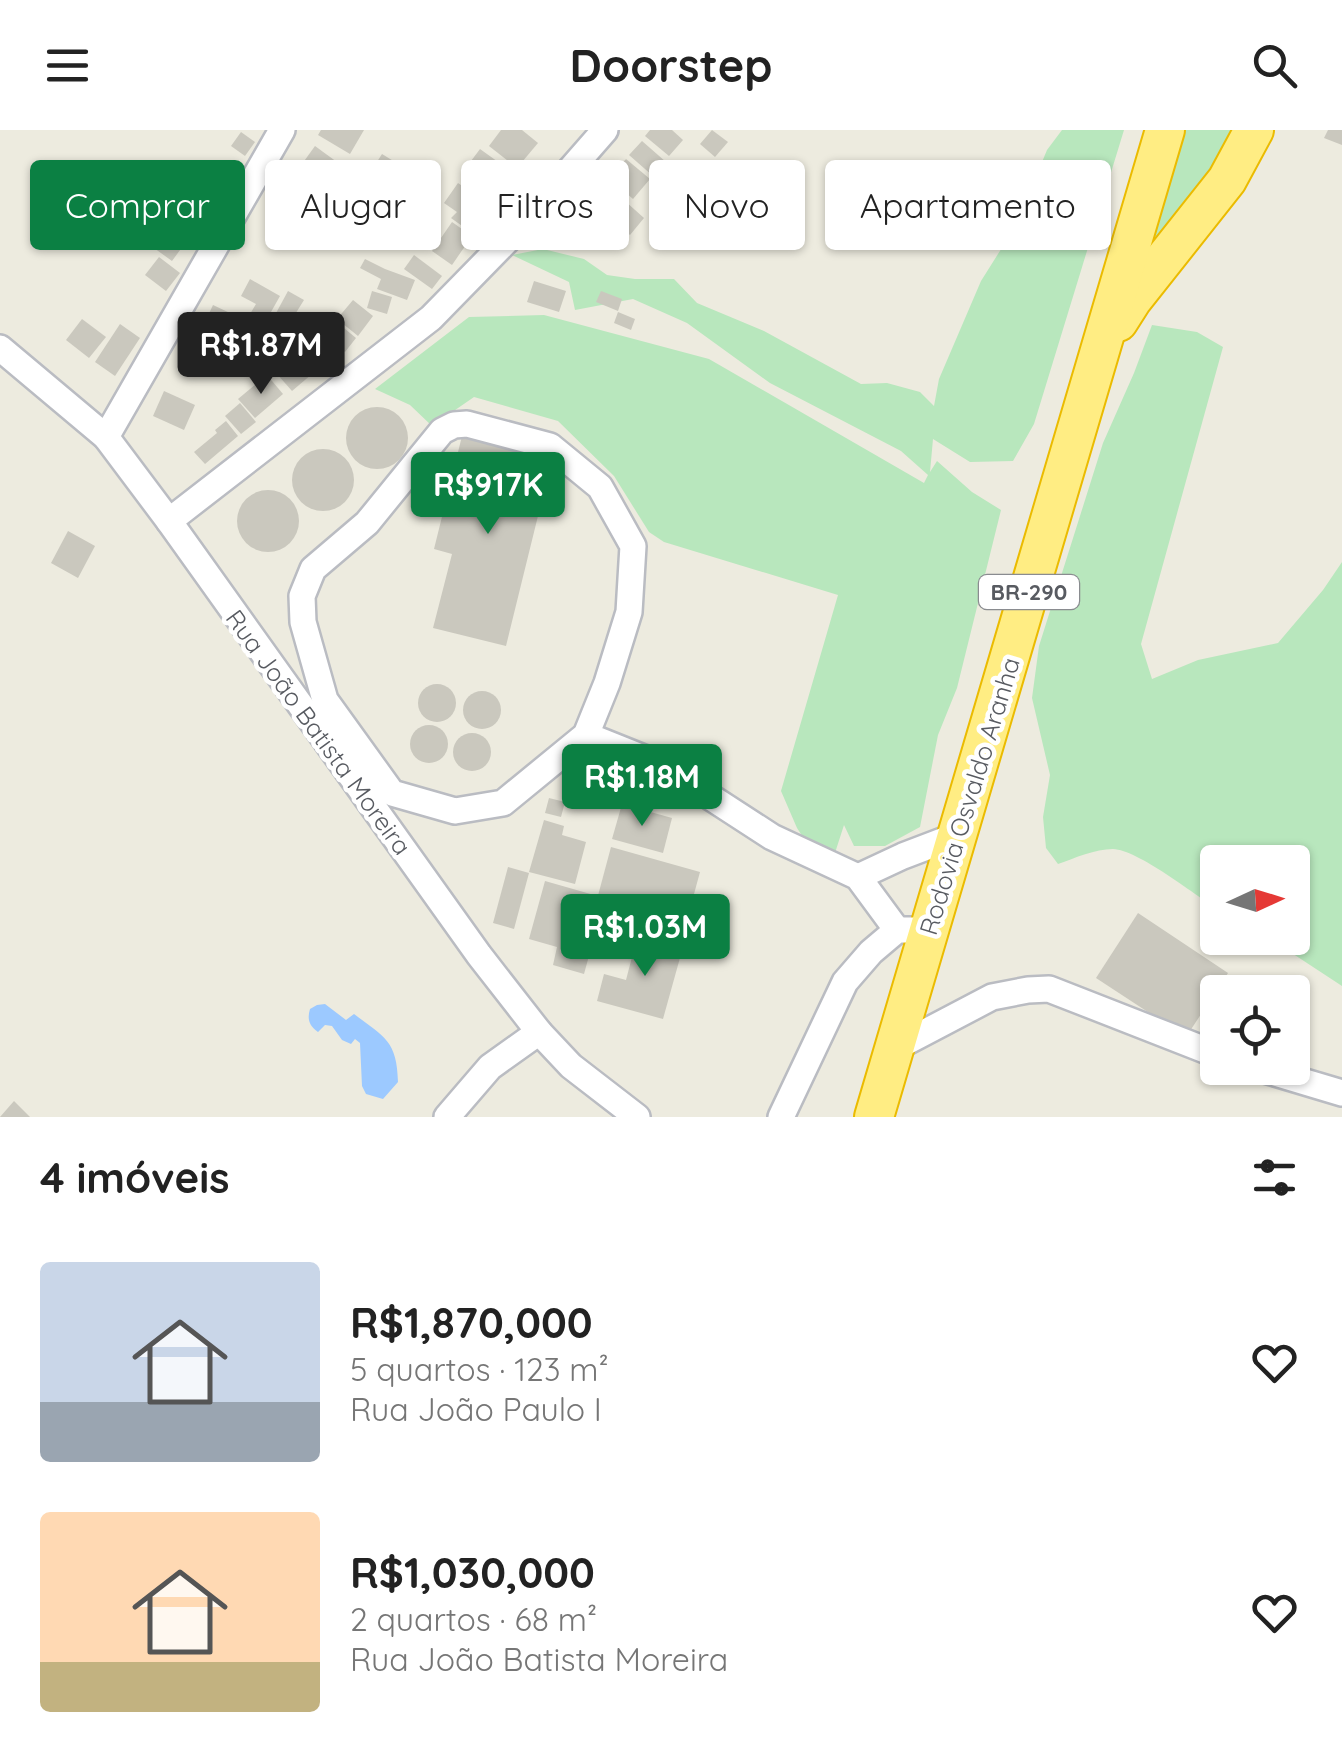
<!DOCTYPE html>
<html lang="pt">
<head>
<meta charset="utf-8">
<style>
  :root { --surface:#fff; --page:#f2f2f2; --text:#222; --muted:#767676; --accent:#0b8043 }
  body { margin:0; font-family:Quicksand,sans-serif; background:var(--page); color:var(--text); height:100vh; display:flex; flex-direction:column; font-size:38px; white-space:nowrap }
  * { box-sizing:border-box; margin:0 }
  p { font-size:32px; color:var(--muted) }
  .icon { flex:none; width:55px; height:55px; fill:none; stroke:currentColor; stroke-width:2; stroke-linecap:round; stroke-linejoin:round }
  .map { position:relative; height:987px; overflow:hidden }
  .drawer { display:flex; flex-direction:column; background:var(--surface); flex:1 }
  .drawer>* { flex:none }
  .hud { position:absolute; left:30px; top:30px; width:1282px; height:90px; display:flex; gap:20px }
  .needle { width:65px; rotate:86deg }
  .buttons { position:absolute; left:1200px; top:715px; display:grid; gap:20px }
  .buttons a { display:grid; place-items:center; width:110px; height:110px; border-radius:10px; background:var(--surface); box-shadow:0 2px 8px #0004; font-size:50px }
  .price { position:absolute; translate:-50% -85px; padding:0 22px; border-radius:10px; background:var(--accent); color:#fff; font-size:32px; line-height:65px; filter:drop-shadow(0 2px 5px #0008) }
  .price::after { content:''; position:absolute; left:50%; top:60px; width:30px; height:22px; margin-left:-15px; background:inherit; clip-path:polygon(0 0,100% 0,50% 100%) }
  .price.current { background:#222; color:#fff }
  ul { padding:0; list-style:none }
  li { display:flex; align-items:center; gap:30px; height:250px; padding:0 40px }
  li span { display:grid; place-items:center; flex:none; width:280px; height:200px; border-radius:10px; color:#555 }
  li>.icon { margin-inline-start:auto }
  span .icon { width:120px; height:120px; fill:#fffc; stroke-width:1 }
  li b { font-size:42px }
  h2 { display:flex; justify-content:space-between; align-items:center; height:120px; padding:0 40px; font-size:42px }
  .chip { padding:0 35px; border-radius:10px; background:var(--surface); box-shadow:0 2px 8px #0004; font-size:35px; line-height:90px }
  .chip.current { background:var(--accent); color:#fff }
  header { display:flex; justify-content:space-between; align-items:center; height:130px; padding:0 40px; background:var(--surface); font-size:45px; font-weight:700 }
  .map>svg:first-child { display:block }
  .green { fill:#b8e7bd }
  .water { fill:#9cc9ff }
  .building { fill:#cac8be }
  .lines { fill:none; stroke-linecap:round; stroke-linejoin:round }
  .minor-casing { stroke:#babcc2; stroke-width:30 }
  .highway-casing { stroke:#ebbb00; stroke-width:42 }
  .minor { stroke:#fff; stroke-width:25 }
  .highway { stroke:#ffed83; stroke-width:38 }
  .labels { text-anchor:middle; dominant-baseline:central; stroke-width:9; stroke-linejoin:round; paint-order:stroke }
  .shield { fill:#fff; stroke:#8a8c90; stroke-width:2.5 }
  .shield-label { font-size:22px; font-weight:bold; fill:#585b61 }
  .street-label { font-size:25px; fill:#585b61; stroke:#fff }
</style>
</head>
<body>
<header><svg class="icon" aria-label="menu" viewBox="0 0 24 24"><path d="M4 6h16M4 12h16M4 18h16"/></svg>Doorstep<svg class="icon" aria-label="search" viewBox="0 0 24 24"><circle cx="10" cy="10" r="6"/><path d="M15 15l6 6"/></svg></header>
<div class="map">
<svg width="1342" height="987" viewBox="0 0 1342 987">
  <rect width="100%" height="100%" fill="#edebdf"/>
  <g class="green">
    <path d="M1062,0H1124L1034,294L1013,331L970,332L933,309L930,342L937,331L972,362L1001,380L957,558L938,605L920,697L885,716H854L844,695L834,726L812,721L797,698L781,661L838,465L664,412L649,402L614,346L558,291L474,267L432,296L410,275L375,259L469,187L544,185L709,229L924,353L928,345L901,321L770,253L687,193L633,169L575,180L569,152L512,125L543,119L584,129L607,145L635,149H674L697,173L764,201L861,254L887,253L920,262L934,276L939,249L981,151L1015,97L1047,20Z"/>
    <path d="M1185,0H1245L1137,148Z"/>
    <path d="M1152,195L1197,202L1223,217L1141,514L1152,549L1198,530L1278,513L1323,460L1342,432V856L1269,808H1292V732H1218L1217,779C1194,764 1138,720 1113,719C1095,719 1075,728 1058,734L1046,718L1043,687L1050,645L1032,568L1039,516L1103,313L1134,243Z"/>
  </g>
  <path class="water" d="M325,874L346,890L354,884C384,907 397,910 398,952L383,969L366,964L362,956L360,913L355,909L351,914L342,910L332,896L325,895L318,902C309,896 307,889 310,879L317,875Z"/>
  <g class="building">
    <path d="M321,0H364L350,24L318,5Z"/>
    <path d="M501,0H522L538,13L517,38L489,16Z"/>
    <path d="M650,0H672L683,10L669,26L645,6Z"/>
    <path d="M712,0L728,12L715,27L700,14Z"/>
    <path d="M1328,0H1342V15L1324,8Z"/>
    <path d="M241,2L255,12L245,26L231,16Z"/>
    <path d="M642,11L666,32L653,46L629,25Z"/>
    <path d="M315,16L341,35L323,60L297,41Z"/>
    <path d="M480,19L512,42L490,73L462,53L475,35L471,31Z"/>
    <path d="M382,24L408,40L399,54L373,38Z"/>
    <path d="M626,29L650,49L633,69L609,48Z"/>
    <path d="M180,48L211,71L198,89L166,67Z"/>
    <path d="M458,53L485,72L465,98L451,88L457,82L444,73Z"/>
    <path d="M606,54L644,88L630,105L591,71Z"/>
    <path d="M151,59L199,94L172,131L136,105L149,86L137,78Z"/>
    <path d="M417,69L440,86L422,112L398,95Z"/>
    <path d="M452,92L472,106L452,135L432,121Z"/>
    <path d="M414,125L442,146L432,159L404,139Z"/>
    <path d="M159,127L180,143L166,161L145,145Z"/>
    <path d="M365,129L385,139L415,150L407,170L377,159L381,149L360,138Z"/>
    <path d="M250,149L280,166L262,198L247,189L256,174L241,166Z"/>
    <path d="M534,151L566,161L559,182L527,172Z"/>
    <path d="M288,161L304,170L289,194L275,185Z"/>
    <path d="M372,161L392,167L387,184L367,178Z"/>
    <path d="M601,161L622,169L618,181L596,172Z"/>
    <path d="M353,170L373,186L358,206L337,189Z"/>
    <path d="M213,175L245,190L240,201L245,203L232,230L217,223L226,206L218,201L209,220L195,213Z"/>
    <path d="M618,182L635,189L631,200L614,193Z"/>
    <path d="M82,189L106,207L89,228L66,210Z"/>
    <path d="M314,189L326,199L333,189L356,208L345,222L340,218L325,237L310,224L325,205L321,203L305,223L295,214Z"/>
    <path d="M120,194L140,208L115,246L95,232Z"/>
    <path d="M291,219L312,244L292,261L270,236Z"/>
    <path d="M267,245L283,264L255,288L238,269Z"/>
    <path d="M164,261L195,275L184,300L153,286Z"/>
    <path d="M240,273L256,292L241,304L225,286Z"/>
    <circle cx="377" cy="308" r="31"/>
    <path d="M226,291L238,306L205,334L194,322L217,303L215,300Z"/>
    <path d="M462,306L552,329L506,516L433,498L452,424L434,419Z"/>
    <circle cx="323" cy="350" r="31"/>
    <circle cx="268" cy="391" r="31"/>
    <path d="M68,401L95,416L78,448L51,433Z"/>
    <circle cx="437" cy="573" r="19"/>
    <circle cx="482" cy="580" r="19"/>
    <circle cx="429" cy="614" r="19"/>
    <circle cx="472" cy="622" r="19"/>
    <path d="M549,668L565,672L561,687L545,683Z"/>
    <path d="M622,674L672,688L663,723L612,709Z"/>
    <path d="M544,690L564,696L562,705L586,712L575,754L529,742Z"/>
    <path d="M611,717L700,742L685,797L596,773Z"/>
    <path d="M508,737L529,743L514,799L493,793Z"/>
    <path d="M545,751L594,765L587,790L598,793L584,844L553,835L557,817L529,809Z"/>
    <path d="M1138,783L1228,843L1186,907L1096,848Z"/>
    <path d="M638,804L683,817L663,889L597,871L604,844L626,850Z"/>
    <path d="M14,971L30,987H0Z"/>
  </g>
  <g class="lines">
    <g class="minor-casing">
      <g id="minor">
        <path d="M0,218L106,307L169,391L479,825L539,902L571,936L637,987"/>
        <path d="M467,294L550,316L600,357L633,416L629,482L607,553L586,605L503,673L455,681L392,663L325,570L303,492L302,466L313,439L367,393L442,301L454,295Z"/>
        <path d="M106,307L282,0"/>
        <path d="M169,391L431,188L521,96L605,0"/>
        <path d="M586,605L661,635L772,707L858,747L897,800"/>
        <path d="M858,747L903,726L958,705"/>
        <path d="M895,918L992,867L1028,860L1049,859L1218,925"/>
        <path d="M1258,938L1342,963"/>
        <path d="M447,987L490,937L539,902"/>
        <path d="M781,987L845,852L871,822L897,800H914"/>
      </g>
    </g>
    <g class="highway-casing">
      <g id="highway">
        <path d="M1118,192L1132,170L1227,50L1254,0"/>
        <path d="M874,987L1165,0"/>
      </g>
    </g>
    <use href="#minor" class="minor"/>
    <use href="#highway" class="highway"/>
  </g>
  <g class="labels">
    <rect class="shield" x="979" y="445" width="100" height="34" rx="8"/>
    <g class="shield-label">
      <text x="1029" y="462">BR-290</text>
    </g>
    <g class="street-label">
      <text transform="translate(319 602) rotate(54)">Rua João Batista Moreira</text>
      <text transform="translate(969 666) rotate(-73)">Rodovia Osvaldo Aranha</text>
    </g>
  </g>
</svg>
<div class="buttons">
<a><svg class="needle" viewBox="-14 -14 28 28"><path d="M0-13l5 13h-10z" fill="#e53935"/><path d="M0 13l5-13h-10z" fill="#767676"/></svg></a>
<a><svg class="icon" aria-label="locate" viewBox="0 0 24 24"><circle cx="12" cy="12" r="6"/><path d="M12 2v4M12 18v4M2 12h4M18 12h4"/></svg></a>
</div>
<b class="price current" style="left:261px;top:267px">R$1.87M</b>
<b class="price" style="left:488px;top:407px">R$917K</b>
<b class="price" style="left:642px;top:699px">R$1.18M</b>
<b class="price" style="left:645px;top:849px">R$1.03M</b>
<div class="hud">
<a class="chip current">Comprar</a>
<a class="chip">Alugar</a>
<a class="chip">Filtros</a>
<a class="chip">Novo</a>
<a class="chip">Apartamento</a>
</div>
</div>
<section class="drawer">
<h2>4 imóveis<svg class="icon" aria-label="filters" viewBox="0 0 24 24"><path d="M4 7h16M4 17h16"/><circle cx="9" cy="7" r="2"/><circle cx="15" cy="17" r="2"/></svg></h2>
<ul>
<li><span style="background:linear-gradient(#c9d6e8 70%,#9aa5b1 0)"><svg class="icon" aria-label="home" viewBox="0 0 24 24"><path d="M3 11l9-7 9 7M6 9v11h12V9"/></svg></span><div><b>R$1,870,000</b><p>5 quartos · 123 m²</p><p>Rua João Paulo I</p></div><svg class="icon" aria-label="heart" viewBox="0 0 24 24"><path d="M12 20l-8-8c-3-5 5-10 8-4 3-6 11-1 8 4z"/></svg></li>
<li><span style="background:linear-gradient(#ffd9b3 75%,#c2b280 0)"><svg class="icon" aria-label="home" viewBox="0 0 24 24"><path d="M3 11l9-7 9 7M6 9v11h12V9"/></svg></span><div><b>R$1,030,000</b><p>2 quartos · 68 m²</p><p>Rua João Batista Moreira</p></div><svg class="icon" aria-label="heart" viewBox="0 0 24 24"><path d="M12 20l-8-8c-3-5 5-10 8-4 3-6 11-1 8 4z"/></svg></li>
</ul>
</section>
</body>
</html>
